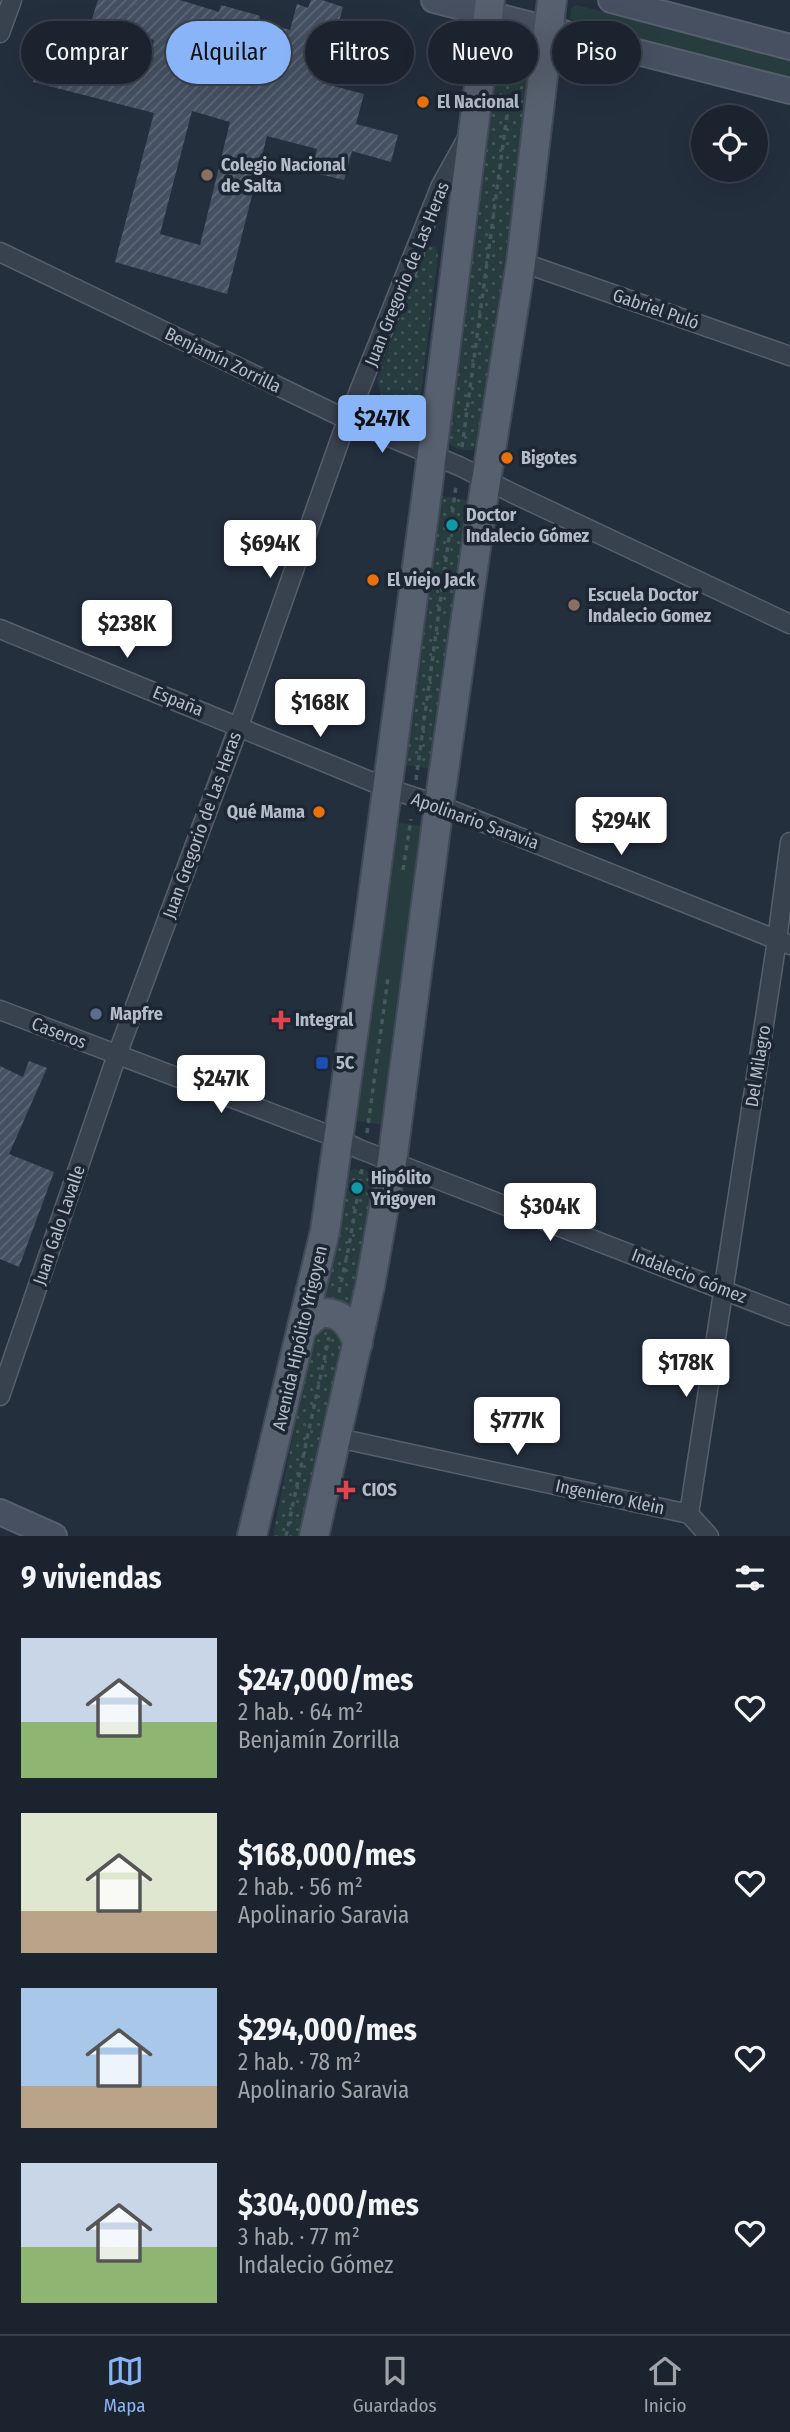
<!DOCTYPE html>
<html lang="es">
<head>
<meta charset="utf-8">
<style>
  :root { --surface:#1b232e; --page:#282f3a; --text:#f1f3f6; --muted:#a0a4aa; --line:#39404a; --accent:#8ab4f8 }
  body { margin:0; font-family:"Fira Sans Condensed",sans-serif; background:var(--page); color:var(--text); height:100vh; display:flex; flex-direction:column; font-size:26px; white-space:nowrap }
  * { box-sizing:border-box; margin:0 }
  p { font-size:23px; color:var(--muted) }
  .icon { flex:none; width:38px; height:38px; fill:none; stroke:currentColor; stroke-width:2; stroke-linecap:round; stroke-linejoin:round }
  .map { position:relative; height:1536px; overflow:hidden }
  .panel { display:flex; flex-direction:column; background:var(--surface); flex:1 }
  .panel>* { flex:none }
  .banner { position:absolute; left:21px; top:21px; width:749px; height:63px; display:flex; gap:14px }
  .tools { position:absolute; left:691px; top:105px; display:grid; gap:14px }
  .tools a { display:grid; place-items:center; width:77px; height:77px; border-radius:50%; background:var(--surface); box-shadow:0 7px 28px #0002,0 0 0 2px var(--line); font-size:35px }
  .price { position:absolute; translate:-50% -60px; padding:0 16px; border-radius:7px; background:#fff; color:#222; font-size:23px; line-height:46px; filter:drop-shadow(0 2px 4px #0008) }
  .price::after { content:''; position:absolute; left:50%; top:42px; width:21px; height:16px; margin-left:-10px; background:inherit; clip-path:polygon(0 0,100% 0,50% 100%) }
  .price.on { background:var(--accent); color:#111 }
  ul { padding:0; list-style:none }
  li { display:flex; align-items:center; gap:21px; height:175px; padding:0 21px }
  li span { display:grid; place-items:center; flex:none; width:196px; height:140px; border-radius:0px; color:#555 }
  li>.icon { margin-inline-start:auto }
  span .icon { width:84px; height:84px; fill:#fffc; stroke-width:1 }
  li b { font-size:30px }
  h2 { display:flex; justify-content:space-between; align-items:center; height:84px; padding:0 21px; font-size:30px }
  .chip { padding:0 24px; border-radius:32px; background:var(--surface); box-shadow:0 7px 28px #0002,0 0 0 2px var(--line); font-size:24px; line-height:63px }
  .chip.on { background:var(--accent); color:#111 }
  .tab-bar { display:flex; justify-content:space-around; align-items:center; height:98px; border-top:2px solid var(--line); background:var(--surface); font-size:19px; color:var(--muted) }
  .tab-bar a { display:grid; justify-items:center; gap:4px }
  .tab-bar .on { color:var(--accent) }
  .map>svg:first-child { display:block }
  .grass { fill:#263c3f }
  .park { fill:url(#park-dots) }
  .building { fill:url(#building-hatch); fill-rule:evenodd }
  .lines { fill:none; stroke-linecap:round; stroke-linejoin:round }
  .street-casing { stroke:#565f6c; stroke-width:21 }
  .secondary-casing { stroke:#565f6c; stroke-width:28 }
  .primary-casing { stroke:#414a57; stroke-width:32 }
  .path { stroke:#44595c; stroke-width:3.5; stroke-dasharray:5 5; stroke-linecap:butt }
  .street { stroke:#38414e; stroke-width:18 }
  .secondary { stroke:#465061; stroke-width:24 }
  .primary { stroke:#56606e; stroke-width:28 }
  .food-dot { fill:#e8710a; stroke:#1d2633; stroke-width:2.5 }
  .education-dot { fill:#8d6e63; stroke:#1d2633; stroke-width:2.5 }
  .culture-dot { fill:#0f9aa8; stroke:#1d2633; stroke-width:2.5 }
  .service-dot { fill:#5c6f8a; stroke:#1d2633; stroke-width:2.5 }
  .health-dot { fill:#e0444e; stroke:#1d2633; stroke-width:2.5 }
  .transit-dot { fill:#1a4fb4; stroke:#1d2633; stroke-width:2.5 }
  .labels { text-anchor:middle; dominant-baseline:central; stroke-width:7; stroke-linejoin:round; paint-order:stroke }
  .poi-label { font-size:18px; font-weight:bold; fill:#b4bcc9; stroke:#1d2633; text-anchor:start }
  .street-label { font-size:18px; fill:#b4bcc9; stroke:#1d2633 }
</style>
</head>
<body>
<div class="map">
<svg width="790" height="1536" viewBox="0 0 790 1536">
  <defs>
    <pattern id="park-dots" width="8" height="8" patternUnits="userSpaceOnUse" patternTransform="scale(1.75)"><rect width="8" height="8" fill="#263c3f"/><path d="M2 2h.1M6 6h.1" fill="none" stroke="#435659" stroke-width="1.8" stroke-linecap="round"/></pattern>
    <pattern id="building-hatch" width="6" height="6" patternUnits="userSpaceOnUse" patternTransform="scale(1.75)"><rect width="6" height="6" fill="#455162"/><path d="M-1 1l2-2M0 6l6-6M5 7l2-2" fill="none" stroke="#5d6877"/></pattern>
  </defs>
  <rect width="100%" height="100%" fill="#242f3e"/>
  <g class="grass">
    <path d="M577,5L790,60V79L574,23L570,17L571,8Z"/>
    <path d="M392,822L424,826L384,1125L352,1120Z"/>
  </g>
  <g class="park">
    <path d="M508,35L526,38L532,42L534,50L479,442L472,450C458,451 451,448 445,436L495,48L500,39Z"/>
    <path d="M429,246L436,247L438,254L420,400L412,407L381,395L377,380L426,249Z"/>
    <path d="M442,496L473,501L432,769L400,764Z"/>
    <path d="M352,1169L367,1171L373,1175L374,1187L351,1317L323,1303L335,1252L345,1180Z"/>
    <path d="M331,1325L342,1336L344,1349L301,1536H273L313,1335L320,1328Z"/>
  </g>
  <g class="building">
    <path d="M98,0H180L219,12L221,5L260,16L259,21L290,30L297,4L308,8L311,0H322L343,7L322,83L364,94L356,124L398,135L391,162L352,151L344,180L311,172L317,149L267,136L227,294L115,262L154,113L33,82L44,44L146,71L154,40L91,22ZM192,111L230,122L200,245L160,234Z"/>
    <path d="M29,1061L47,1068L9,1154L54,1172L19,1267L0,1259V1066L23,1077Z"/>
  </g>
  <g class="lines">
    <g class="street-casing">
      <g id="street">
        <path d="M0,33L12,0"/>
        <path d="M0,252L348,420L459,466L512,493L790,624"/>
        <path d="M521,262L790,356"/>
        <path d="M0,629L387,788L439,805L790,945"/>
        <path d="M0,1010L337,1138L359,1149L790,1316"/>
        <path d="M0,1396L117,1055L239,726L342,434L441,185L466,140"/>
        <path d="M338,1438L689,1514L709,1536"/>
        <path d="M689,1514L777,940L790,842"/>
      </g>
    </g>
    <g class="secondary-casing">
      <g id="secondary">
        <path d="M434,0L790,91"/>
        <path d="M611,0L790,47"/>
        <path d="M0,1512L54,1536"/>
      </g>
    </g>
    <g class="primary-casing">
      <g id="primary">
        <path d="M302,1328L319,1313C342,1311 350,1324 358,1343"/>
        <path d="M252,1536L325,1231L370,917L427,492L490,0"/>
        <path d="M314,1536L370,1286L392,1162L439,805L482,506L521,262L552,0"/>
      </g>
    </g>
    <g class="path">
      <path d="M462,447L509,100L518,97"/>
      <path d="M416,780L456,486"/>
      <path d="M403,870L411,819"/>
      <path d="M367,1133L388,978"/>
      <path d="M339,1292L349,1246L362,1169"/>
      <path d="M286,1536L329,1337"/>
    </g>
    <use href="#street" class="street"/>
    <use href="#secondary" class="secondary"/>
    <use href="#primary" class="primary"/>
  </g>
  <g class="food-dot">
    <circle cx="423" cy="102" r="7"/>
    <circle cx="507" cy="458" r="7"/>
    <circle cx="373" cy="580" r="7"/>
    <circle cx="319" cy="812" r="7"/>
  </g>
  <g class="education-dot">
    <circle cx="207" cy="175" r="7"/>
    <circle cx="574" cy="605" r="7"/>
  </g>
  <g class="culture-dot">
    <circle cx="452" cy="525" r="7"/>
    <circle cx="357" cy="1188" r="7"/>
  </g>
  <circle class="service-dot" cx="96" cy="1014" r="7"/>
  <g class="health-dot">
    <path d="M277.5 1009.5h7v7h7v7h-7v7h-7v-7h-7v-7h7z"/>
    <path d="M342.5 1479.5h7v7h7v7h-7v7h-7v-7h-7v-7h7z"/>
  </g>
  <rect class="transit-dot" x="315" y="1056" width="14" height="14" rx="3.5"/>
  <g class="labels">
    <g class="poi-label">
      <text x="437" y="102">El Nacional</text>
      <text x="221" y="165">Colegio Nacional<tspan x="221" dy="21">de Salta</tspan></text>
      <text x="521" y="458">Bigotes</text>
      <text x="466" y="515">Doctor<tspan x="466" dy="21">Indalecio Gómez</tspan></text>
      <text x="387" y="580">El viejo Jack</text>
      <text x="588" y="595">Escuela Doctor<tspan x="588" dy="21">Indalecio Gomez</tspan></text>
      <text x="305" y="812" text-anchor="end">Qué Mama</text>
      <text x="110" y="1014">Mapfre</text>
      <text x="295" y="1020">Integral</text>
      <text x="336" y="1063">5C</text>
      <text x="371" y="1178">Hipólito<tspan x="371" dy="21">Yrigoyen</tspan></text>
      <text x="362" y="1490">CIOS</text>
    </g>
    <g class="street-label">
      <text transform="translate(407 274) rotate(-68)">Juan Gregorio de Las Heras</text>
      <text transform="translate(656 309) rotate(19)">Gabriel Puló</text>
      <text transform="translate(223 360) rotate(26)">Benjamín Zorrilla</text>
      <text transform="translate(178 701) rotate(22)">España</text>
      <text transform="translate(475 821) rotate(20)">Apolinario Saravia</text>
      <text transform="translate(202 825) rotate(-70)">Juan Gregorio de Las Heras</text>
      <text transform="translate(59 1033) rotate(21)">Caseros</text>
      <text transform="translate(758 1066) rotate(-81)">Del Milagro</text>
      <text transform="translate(59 1225) rotate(-71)">Juan Galo Lavalle</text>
      <text transform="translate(689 1276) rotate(21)">Indalecio Gómez</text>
      <text transform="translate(300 1338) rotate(-77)">Avenida Hipólito Yrigoyen</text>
      <text transform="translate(610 1497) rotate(12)">Ingeniero Klein</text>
    </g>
  </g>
</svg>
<div class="tools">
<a><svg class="icon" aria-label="locate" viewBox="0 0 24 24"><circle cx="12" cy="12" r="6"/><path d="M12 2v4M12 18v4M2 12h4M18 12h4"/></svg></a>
</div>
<b class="price on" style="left:382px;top:455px">$247K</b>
<b class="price" style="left:270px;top:580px">$694K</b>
<b class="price" style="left:127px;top:660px">$238K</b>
<b class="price" style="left:320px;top:739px">$168K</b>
<b class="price" style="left:621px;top:857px">$294K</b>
<b class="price" style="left:221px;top:1115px">$247K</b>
<b class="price" style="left:550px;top:1243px">$304K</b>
<b class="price" style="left:686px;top:1399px">$178K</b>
<b class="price" style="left:517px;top:1457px">$777K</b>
<div class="banner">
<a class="chip">Comprar</a>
<a class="chip on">Alquilar</a>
<a class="chip">Filtros</a>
<a class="chip">Nuevo</a>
<a class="chip">Piso</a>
</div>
</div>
<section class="panel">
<h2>9 viviendas<svg class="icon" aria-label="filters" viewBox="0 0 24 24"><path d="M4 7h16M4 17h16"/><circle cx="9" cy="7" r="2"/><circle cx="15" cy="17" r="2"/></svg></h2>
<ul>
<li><span style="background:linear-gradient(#c9d6e8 60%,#8fb573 0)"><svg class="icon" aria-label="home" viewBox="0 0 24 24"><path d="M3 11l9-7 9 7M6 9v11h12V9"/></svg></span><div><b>$247,000/mes</b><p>2 hab. · 64 m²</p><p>Benjamín Zorrilla</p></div><svg class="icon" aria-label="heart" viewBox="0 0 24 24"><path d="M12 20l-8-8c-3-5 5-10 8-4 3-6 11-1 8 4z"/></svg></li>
<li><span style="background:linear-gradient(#dfe7d0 70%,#b9a48a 0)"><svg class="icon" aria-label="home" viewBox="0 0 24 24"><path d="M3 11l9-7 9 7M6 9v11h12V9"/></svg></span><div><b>$168,000/mes</b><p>2 hab. · 56 m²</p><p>Apolinario Saravia</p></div><svg class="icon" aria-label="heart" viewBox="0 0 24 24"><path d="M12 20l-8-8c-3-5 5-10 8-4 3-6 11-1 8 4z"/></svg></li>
<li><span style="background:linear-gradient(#a9c7e8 70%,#b9a48a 0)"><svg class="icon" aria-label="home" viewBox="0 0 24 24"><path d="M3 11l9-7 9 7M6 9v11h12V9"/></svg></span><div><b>$294,000/mes</b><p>2 hab. · 78 m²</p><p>Apolinario Saravia</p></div><svg class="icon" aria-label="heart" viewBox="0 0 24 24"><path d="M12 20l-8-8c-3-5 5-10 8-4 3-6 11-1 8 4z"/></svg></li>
<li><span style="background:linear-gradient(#c9d6e8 60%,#8fb573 0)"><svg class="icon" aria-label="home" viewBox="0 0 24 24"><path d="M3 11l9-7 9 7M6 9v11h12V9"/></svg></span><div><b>$304,000/mes</b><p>3 hab. · 77 m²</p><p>Indalecio Gómez</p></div><svg class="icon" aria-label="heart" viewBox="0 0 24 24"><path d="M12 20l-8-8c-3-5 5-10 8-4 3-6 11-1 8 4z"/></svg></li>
</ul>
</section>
<nav class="tab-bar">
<a class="on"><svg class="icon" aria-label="map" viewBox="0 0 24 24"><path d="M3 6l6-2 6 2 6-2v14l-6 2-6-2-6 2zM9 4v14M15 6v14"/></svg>Mapa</a>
<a><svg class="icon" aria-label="saved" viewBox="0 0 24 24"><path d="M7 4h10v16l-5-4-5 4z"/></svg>Guardados</a>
<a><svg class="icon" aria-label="home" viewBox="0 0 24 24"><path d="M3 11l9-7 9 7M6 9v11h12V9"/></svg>Inicio</a>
</nav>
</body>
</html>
